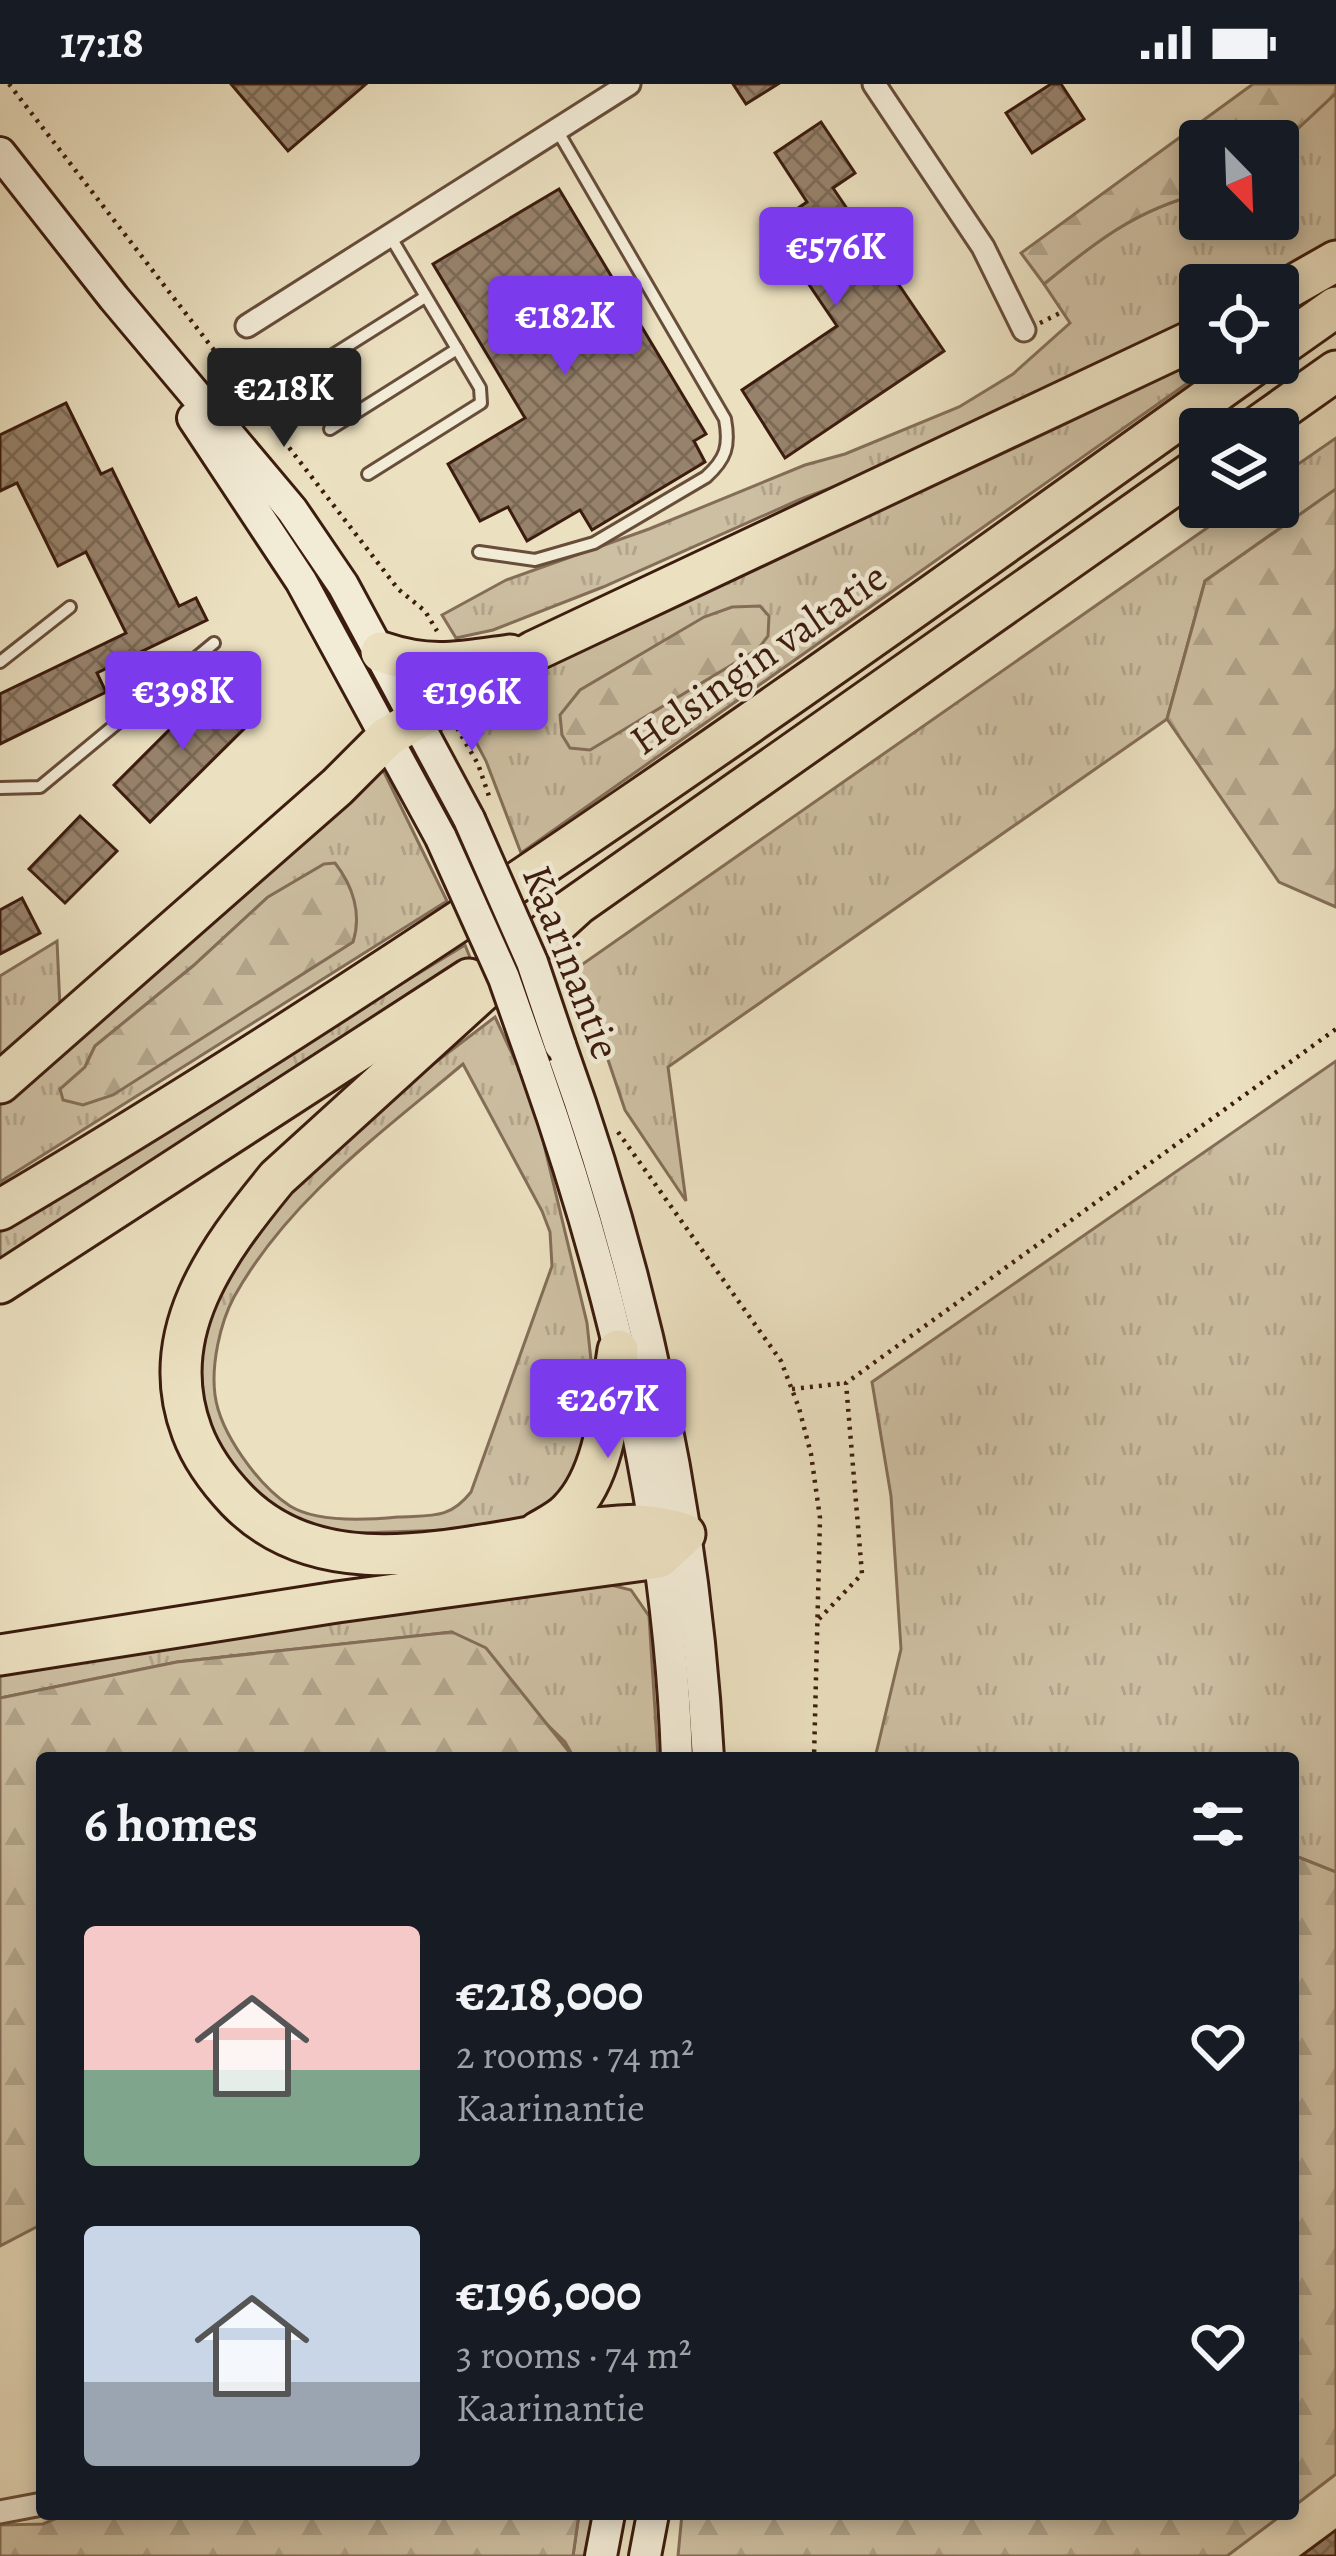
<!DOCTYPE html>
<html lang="en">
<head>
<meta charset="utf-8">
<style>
  :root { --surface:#171b24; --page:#242831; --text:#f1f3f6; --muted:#9ea1a6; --accent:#7c3aed }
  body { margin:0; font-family:Alegreya,serif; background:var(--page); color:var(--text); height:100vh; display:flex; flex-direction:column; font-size:45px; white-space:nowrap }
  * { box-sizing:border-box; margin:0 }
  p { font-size:39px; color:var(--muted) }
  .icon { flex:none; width:66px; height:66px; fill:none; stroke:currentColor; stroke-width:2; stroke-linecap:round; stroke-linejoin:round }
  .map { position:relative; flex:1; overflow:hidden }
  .details { position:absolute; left:36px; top:1668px; width:1263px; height:768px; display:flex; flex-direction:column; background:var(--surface); border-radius:12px; box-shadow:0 6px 18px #0003 }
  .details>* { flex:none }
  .needle { width:78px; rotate:157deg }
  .tools { position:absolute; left:1179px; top:36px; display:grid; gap:24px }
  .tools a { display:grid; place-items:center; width:120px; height:120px; border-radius:12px; background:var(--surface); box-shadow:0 6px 18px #0003; font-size:60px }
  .price { position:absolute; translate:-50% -102px; padding:0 27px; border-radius:12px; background:var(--accent); color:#fff; font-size:39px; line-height:78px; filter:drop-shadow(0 3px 6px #0008) }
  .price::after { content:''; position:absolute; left:50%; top:72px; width:36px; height:27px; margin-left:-18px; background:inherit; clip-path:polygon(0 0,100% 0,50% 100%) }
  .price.active { background:#222; color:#fff }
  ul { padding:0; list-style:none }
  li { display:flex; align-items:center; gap:36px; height:300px; padding:0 48px }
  li span { display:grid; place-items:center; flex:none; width:336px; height:240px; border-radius:12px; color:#555 }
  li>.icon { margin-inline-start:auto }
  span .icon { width:144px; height:144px; fill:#fffc; stroke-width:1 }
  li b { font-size:51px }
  h2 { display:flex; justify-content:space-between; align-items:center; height:144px; padding:0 48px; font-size:51px }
  .status { display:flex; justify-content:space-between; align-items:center; height:84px; padding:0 60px; background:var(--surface); direction:ltr }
  .status svg { height:33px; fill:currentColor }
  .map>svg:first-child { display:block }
  .grass { fill:url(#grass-tufts); stroke:#846e58; stroke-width:3; fill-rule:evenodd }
  .forest { fill:url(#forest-firs); stroke:#846e58; stroke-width:3 }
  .building { fill:url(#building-cross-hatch); stroke:#3c1c0e; stroke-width:3 }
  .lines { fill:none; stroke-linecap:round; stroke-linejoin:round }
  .lane-casing { stroke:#684d3a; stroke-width:16 }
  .street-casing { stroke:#684d3a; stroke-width:27 }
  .secondary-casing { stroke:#3c1c0e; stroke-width:36 }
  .highway-casing { stroke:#3c1c0e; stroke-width:45 }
  .path { stroke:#3c1c0e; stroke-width:4.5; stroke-dasharray:3 6; stroke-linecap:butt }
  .lane { stroke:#f2ebd6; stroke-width:10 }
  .street { stroke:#f2ebd6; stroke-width:21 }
  .secondary { stroke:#f2ebd6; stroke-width:30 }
  .highway { stroke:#ebe0c0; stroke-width:39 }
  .secondary-bridge-casing { stroke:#3c1c0e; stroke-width:36; stroke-linecap:butt }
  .secondary-bridge { stroke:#f2ebd6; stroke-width:30 }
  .labels { text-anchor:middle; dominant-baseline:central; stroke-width:9; stroke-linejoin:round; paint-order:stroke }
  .street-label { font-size:42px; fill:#3c1c0e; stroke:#f2ebd6 }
</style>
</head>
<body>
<div class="status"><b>17:18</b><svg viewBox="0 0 49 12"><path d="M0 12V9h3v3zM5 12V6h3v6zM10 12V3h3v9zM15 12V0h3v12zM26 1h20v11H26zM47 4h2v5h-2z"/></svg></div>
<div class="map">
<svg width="1336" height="2472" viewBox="0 0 1336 2472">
  <defs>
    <pattern id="grass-tufts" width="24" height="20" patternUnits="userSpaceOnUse" patternTransform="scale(3)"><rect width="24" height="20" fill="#cdbfa2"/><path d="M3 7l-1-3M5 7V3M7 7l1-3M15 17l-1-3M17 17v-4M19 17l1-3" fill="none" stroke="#b1a48a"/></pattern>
    <pattern id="forest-firs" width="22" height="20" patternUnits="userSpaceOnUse" patternTransform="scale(3)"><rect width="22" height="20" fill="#cdbfa2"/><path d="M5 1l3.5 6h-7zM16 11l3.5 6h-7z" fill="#b1a48a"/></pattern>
    <pattern id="building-cross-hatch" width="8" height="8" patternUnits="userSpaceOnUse" patternTransform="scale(3)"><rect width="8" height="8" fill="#97826b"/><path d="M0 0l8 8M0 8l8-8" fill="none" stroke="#7c6a56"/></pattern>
  </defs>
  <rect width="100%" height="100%" fill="#ebe0c0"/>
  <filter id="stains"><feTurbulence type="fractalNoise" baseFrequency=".00167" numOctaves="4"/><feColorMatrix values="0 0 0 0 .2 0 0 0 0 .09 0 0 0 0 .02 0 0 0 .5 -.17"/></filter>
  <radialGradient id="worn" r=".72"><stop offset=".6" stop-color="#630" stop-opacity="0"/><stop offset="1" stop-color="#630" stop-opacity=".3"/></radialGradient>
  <g class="grass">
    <path d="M1336,9V162L1267,201H1200V238L941,363L801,415L603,503L493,546L456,554L442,531L506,496L649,445L805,381L845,370L959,323L1013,290L1070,239L1044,200C1094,159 1137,125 1200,110V135H1278V63Z"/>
    <path d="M1200,265V279H1216L521,769L486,677L457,622Z"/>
    <path d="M1336,354V405L1205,497L1167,635L668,983L686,1117L625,1026L577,884L1237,423H1278V394Z"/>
    <path d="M383,686L447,817L0,1098V1016ZM268,813L85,983L95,962L193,882Z"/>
    <path d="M57,857L60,924L0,977V892Z"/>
    <path d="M465,861L471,876L0,1176V1145Z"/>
    <path d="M495,933L533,1015L587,1239L593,1295L591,1333L572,1397L553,1419L502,1444L332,1450L277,1431L219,1378L195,1293L206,1227L255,1144L357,1038ZM463,980L542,1127L550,1148L552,1182L471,1408C449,1436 431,1431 398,1433C367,1436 317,1439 290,1422C258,1401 220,1349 215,1311C211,1281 220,1239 234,1213C288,1116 380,1050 463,980Z"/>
    <path d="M1336,977V1788L1293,1771V1674H875L901,1565L891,1412L872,1298Z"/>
    <path d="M611,1501L631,1506L649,1532L658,1674H574L565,1658L452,1548L177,1578L0,1614V1590L332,1535Z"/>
    <path d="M579,2430H596L590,2472H573Z"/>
  </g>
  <g class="forest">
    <path d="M1253,0H1336V9L1278,63V57H1200V110C1137,125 1094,159 1044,200L1021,169Z"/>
    <path d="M1336,405V823L1279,798L1167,635L1205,497Z"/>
    <path d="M760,522L769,532L768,552L758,565L590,666L570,664L562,651L560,631L580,606L704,533L732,523Z"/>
    <path d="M335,779C353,802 362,830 353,858L113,1011L83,1021L63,1016L60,1005L85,983L95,962L193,882L268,813L324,780Z"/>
    <path d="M452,1548L486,1564L574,1674H42V2140L0,2162V1614L177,1578Z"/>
    <path d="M1293,1771L1336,1788V2390L1293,2423Z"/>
    <path d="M66,2430H579L573,2472H0V2441L43,2440Z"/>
    <path d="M682,2430H1283L1227,2472H678Z"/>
  </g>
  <g class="building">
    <path d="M231,0H366L288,67Z"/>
    <path d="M733,0H778L746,20Z"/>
    <path d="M1051,0H1061L1084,35L1032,69L1006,29Z"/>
    <path d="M821,38L855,89L833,104L944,267L785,374L742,306L837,242L770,143L807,118L775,69Z"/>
    <path d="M559,105L706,350L694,357L705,378L592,446L580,426L527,457L508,423L480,437L448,380L525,334L433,180Z"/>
    <path d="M66,319L101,390L112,385L179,522L196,514L207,536L97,589L106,608L0,660V610L126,549L86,468L58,482L17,399L0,407V351Z"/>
    <path d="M215,600L252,637L150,738L114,701Z"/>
    <path d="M80,732L117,767L65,819L29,785Z"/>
    <path d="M22,814L40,849L0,870V826Z"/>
    <path d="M1336,2446V2472H1301Z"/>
  </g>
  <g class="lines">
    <g class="lane-casing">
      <g id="lane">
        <path d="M390,152L457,265"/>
        <path d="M290,298L425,213"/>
        <path d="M330,345L457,265L480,304L481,319L368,390"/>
        <path d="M479,468L535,476L594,459L706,393C726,375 730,362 725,335L557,46"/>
        <path d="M0,578L70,523"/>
        <path d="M0,704L40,703L214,559"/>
      </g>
    </g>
    <g class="street-casing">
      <g id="street">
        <path d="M874,0L983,163L1024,246"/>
        <path d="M247,242L629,0"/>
        <path d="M0,2428L42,2420"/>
      </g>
    </g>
    <g class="secondary-casing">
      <g id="secondary">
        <path d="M0,69L114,214L292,426L343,501L469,735"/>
        <path d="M193,334L301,497L441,754"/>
        <path d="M560,961C643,1191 695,1431 708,1674"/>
        <path d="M535,982C613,1203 669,1439 677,1674"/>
        <path d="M601,2472L609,2430"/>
        <path d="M645,2472L653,2430"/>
      </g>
    </g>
    <g class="highway-casing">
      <g id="highway">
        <path d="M1278,210L1336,177"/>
        <path d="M1278,264L1336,223"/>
        <path d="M1254,345L1336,287"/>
        <path d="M381,568C431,585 460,578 510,571"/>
        <path d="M557,835L1200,383"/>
        <path d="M0,999L337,703L387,653L534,567L1200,253"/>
        <path d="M0,1126C435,869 847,573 1257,279"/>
        <path d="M0,1199L469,895"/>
        <path d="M538,1448C548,1442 561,1436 569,1427C607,1389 610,1317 618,1266"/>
        <path d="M0,1571L337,1518L659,1474L685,1450C648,1437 625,1441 586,1445C473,1457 328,1510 237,1416C218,1396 202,1375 192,1348C155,1250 217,1167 277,1094L575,823"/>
      </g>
    </g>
    <g class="path">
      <path d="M9,0L398,505L425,527L437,547"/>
      <path d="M1040,239L1062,228"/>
      <path d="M457,644L478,680L490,715"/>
      <path d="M618,1048L781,1277L799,1324L811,1370L820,1434L814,1674"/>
      <path d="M792,1305L846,1299"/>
      <path d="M819,1535L862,1490L846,1299L1336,945"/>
    </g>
    <use href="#lane" class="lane"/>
    <use href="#street" class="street"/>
    <use href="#secondary" class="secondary"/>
    <use href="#highway" class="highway"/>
    <g class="secondary-bridge-casing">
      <g id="secondary-bridge">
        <path d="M469,735L532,878L560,961"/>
        <path d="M441,754L504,894L535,982"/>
      </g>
    </g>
    <use href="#secondary-bridge" class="secondary-bridge"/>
  </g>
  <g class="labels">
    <g class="street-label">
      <text transform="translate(758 574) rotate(-35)">Helsingin valtatie</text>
      <text transform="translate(572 878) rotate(69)">Kaarinantie</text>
    </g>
  </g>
  <rect width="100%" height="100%" filter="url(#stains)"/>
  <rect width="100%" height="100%" fill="url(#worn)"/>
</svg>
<div class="tools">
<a><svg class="needle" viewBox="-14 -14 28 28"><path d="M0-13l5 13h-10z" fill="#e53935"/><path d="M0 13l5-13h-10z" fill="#9ea1a6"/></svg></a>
<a><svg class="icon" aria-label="locate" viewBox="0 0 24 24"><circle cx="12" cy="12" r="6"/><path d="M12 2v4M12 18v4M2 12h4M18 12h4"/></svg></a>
<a><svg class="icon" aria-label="layers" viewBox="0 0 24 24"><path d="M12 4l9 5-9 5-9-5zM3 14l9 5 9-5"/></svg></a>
</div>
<b class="price" style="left:836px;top:225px">€576K</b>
<b class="price" style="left:565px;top:294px">€182K</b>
<b class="price active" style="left:284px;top:366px">€218K</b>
<b class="price" style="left:183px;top:669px">€398K</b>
<b class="price" style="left:472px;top:670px">€196K</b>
<b class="price" style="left:608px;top:1377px">€267K</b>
<section class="details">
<h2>6 homes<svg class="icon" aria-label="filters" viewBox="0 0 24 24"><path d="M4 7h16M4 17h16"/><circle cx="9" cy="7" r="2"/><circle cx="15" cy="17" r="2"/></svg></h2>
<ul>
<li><span style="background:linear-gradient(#f6c9c9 60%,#7fa58c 0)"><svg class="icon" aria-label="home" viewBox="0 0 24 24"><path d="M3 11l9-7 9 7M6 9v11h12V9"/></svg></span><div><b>€218,000</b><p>2 rooms · 74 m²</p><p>Kaarinantie</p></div><svg class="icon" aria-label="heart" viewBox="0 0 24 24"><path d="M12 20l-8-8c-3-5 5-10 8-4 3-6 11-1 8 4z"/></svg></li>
<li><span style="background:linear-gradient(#c9d6e8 65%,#9aa5b1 0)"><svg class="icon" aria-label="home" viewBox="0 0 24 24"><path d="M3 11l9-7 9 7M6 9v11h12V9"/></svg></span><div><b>€196,000</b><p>3 rooms · 74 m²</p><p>Kaarinantie</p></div><svg class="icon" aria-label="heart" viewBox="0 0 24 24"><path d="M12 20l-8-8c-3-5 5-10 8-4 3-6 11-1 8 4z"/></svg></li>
</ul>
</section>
</div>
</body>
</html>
